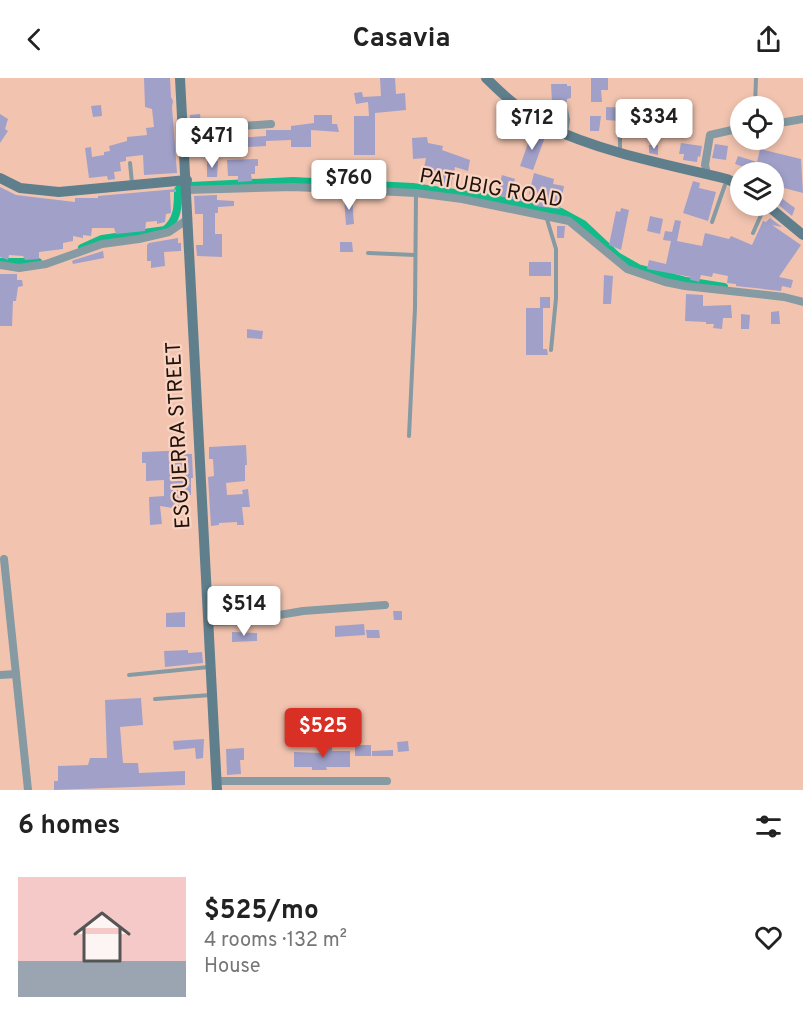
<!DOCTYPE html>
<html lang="en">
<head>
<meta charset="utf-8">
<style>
  :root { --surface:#fff; --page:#f6f6f6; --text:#222; --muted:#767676; --accent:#d93025 }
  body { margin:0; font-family:Overpass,sans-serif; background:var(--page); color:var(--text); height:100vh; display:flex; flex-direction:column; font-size:22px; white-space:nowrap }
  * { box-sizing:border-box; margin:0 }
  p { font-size:20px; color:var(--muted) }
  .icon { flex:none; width:33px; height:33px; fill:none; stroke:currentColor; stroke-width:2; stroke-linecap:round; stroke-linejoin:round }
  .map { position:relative; height:712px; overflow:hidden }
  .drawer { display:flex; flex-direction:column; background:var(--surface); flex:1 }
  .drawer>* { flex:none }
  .controls { position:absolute; left:730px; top:18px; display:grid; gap:12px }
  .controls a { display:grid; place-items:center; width:54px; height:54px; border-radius:50%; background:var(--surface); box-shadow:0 3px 9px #0003; font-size:30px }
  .price { position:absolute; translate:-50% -51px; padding:0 14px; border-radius:6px; background:#fff; color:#222; font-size:20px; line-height:39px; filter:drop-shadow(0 2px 3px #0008) }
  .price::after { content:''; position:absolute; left:50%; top:36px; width:18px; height:14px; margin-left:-9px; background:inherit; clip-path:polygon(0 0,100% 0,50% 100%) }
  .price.selected { background:var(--accent); color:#fff }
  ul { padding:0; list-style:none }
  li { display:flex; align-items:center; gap:18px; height:150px; padding:0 18px }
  li span { display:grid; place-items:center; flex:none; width:168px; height:120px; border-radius:0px; color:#555 }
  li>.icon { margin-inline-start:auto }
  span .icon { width:72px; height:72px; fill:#fffc; stroke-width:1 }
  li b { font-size:26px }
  h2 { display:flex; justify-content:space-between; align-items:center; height:72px; padding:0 18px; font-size:26px }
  header { display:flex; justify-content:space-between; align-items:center; height:78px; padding:0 18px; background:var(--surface); font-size:27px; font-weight:700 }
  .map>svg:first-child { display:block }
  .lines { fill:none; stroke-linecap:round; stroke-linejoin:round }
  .canal { stroke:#12bb89; stroke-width:8 }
  .building { fill:#a1a0c9 }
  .lane { stroke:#859aa2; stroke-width:4 }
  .street { stroke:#859aa2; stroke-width:8 }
  .secondary { stroke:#607f8c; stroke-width:10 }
  .labels { text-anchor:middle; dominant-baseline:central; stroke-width:4.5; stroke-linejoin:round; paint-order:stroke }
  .street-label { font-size:21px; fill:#21120a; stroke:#f9d4c3 }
</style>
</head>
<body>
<header><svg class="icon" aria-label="back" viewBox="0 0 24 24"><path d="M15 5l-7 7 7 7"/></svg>Casavia<svg class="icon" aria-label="share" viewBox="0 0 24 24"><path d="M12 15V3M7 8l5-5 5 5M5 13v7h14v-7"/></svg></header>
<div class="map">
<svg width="803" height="712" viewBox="0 0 803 712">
  <rect width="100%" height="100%" fill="#f2c4b0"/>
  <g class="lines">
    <g class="canal">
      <path d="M191,108L293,103L413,109L489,120L561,134L583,146L617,178L638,190L686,203L724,209"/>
      <path d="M82,170L102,161L165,152C178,142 178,128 178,112L181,109"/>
      <path d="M0,184H38"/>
    </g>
  </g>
  <g class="building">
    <path d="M144,0H170L171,19L173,23L172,29L177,95L144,97L143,77L126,79V83L120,84L121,93L114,94L115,101L108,102L107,98L89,100L85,70L91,69L92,79L104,77V74L110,73L109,68L127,63V59L147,57L146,50L154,49L152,31L145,29Z"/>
    <path d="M380,0H395L396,16L405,15L406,32L375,35V77H354V38H369L368,24L356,26L354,15L362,14L363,19L381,18Z"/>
    <path d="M591,0H608V12H601L602,24H591Z"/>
    <path d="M551,6H567V8H571V20L567,21V24L552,25Z"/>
    <path d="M101,27L102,38L93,39L91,28Z"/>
    <path d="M606,29L632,30V39L650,40V57H644L643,48L626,47V50H624L618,47L619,43L606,42Z"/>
    <path d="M0,36L8,41L5,51L8,53L0,65Z"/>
    <path d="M200,36L201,45L190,46V37Z"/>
    <path d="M314,37H332V46H337L339,54L311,52V69H291V62L266,63V52H291V48L314,45Z"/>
    <path d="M590,38H601L599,53H590Z"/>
    <path d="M532,54L545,59L533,92L520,88Z"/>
    <path d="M191,58H197V63L266,58V68L191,72Z"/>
    <path d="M427,59L428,65L443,68L442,72L470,82L468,93L455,89L451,108L440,106V103L422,99L426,80L413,81L412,60Z"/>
    <path d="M681,65L702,68L700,79L698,78L697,84L683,82L684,76H679Z"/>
    <path d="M715,66L728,68L726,82L712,80Z"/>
    <path d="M649,67H658V77L649,75Z"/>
    <path d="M760,71L801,81L803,115L784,110L780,119L795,130L792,138L774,123V115L780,96L743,94L744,89L735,86L738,78L757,84Z"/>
    <path d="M258,81V88H255V96H251L252,103L238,104V98H228L227,82Z"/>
    <path d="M207,83H218L217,99H207Z"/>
    <path d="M534,95L554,101L553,106L564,108L560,131L534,128L536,117L529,116Z"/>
    <path d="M502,97L515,101L511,115L525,120L524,124L497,117Z"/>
    <path d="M693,103L700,105L699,110L716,114L708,143L683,135Z"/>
    <path d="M0,109L16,117L75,124V120H98V118L176,111V114H170L171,135L166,136L165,144L157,146V143L146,144L145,153L116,156L114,150H92L91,158L83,157V160L73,158V163L63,165V171L39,174V181L25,182L23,178L9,177L8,182L0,179Z"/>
    <path d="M217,117V122L234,123V128L218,129V135H215V156H222V179L197,178L196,167H203V136H195L194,118Z"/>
    <path d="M352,119L354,146L346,147L344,120Z"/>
    <path d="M621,130L629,132L621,172L609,167L616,133L620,134Z"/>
    <path d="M650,138L663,141L660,156L647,153Z"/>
    <path d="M770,140L782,149L772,147L801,167L779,199L793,202L791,210L782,208L781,213L736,208V206L727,205L728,198L713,195L712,199L701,197L699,204L696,203L690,202L691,199L647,191L649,182L666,186L671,163L663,162L665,153L672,154L675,142L681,143L677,163L702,168L705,155L729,161L731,158L752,167L763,143L766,144Z"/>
    <path d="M557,148H565L564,160H557Z"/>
    <path d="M178,160V165H181V173L164,174L165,188L151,190V183H147V167L149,165Z"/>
    <path d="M340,164H352L353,174H340Z"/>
    <path d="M103,173L104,180L73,186L72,183L74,182Z"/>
    <rect x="529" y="184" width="22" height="14"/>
    <path d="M0,196H17V202H22L23,208L18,209L16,223H13L12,248H0Z"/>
    <path d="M604,197L613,198L611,226H603Z"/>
    <path d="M686,216L703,217V228L731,227L732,240H723L722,251L713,250L714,246H706V244L685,243Z"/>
    <rect x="540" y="219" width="10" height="11"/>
    <path d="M526,230H543V271H547L548,277H526Z"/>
    <path d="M779,233L780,246H771V234Z"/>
    <path d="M741,236L750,237L749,251H741Z"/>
    <path d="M247,251L263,253L262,261L247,260Z"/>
    <path d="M246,367L247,387H245V403L226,405L227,417L243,416L242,412L248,411L250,429H242L244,447H237V444L219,445V447L211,448L208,399L214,398L213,381H209V369Z"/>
    <path d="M166,373H187V376H192L193,400H191V417H185V428H173V430L160,428L162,446L150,447L149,419L164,418V402L146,403V385H142V374Z"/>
    <path d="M248,523V536L228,537V524Z"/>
    <path d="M393,533H402V542H394Z"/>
    <path d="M185,534V549H166V535Z"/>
    <path d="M364,546L365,557L335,559V548Z"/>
    <path d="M366,552H379L380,560H367Z"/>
    <path d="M232,554L257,555V563L232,564Z"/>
    <path d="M188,572V575L202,574L203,585L165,589L164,573Z"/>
    <path d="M141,620L143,647L120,649L123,685H138L139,695L185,693V707L54,712V703H58V688L88,687L90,680H107L105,622Z"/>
    <path d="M204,661L203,680L196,681L195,670L174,672L173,663Z"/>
    <path d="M408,663L409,673L398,674L397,664Z"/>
    <path d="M321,665H332V673H350V689H326L327,692H312V689H294V674L322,675Z"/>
    <rect x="355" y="667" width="16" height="11"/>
    <path d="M244,670V682H240L241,696L227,697L226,671Z"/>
    <path d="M393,672V678H372V673Z"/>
  </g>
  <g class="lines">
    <g class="lane">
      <path d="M565,27L568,42L566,55"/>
      <path d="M755,28L756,0"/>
      <path d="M620,51V73"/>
      <path d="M130,85L132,105"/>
      <path d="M546,138L556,171V220L551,272"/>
      <path d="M712,144L727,101"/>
      <path d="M753,155L765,128"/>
      <path d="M368,175L415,177"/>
      <path d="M409,358L415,230L416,116"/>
      <path d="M129,597L209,589"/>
      <path d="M155,621L211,617"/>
    </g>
    <g class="street">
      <path d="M774,46L803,41"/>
      <path d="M184,52L271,46"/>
      <path d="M707,96L705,87L710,57L741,50"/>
      <path d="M187,112L293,109L416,115L462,121L569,143L627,191L665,204L685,208L784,219L803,224"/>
      <path d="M0,187L19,190L46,186L102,166L139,161L169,154L188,141"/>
      <path d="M4,481L28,712"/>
      <path d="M208,544L244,543L303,533L385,527"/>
      <path d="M0,597L16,596"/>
      <path d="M217,703H387"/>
    </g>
    <g class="secondary">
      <path d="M180,0L217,712"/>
      <path d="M486,0C504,18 524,36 547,48C600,74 669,87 727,101L741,108"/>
      <path d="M0,100L20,110L59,114L187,102"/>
      <path d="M768,128L803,157"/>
    </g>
  </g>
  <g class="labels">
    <g class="street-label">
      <text transform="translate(491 111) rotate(10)">PATUBIG ROAD</text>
      <text transform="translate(179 357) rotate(-93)">ESGUERRA STREET</text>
    </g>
  </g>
</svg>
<div class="controls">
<a><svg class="icon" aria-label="locate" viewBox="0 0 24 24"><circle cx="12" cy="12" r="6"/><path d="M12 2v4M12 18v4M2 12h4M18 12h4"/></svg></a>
<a><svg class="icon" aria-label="layers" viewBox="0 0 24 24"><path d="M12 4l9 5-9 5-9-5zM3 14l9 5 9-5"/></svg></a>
</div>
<b class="price" style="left:654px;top:72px">$334</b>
<b class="price" style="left:532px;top:73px">$712</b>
<b class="price" style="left:212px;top:91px">$471</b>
<b class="price" style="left:349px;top:133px">$760</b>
<b class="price" style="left:244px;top:559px">$514</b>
<b class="price selected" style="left:323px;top:681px">$525</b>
</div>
<section class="drawer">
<h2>6 homes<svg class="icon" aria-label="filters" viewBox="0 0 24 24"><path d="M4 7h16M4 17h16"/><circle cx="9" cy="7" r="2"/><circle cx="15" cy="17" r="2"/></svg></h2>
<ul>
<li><span style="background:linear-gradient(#f6c9c9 70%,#9aa5b1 0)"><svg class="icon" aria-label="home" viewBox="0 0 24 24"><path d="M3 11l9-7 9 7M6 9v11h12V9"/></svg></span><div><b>$525/mo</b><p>4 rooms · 132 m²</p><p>House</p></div><svg class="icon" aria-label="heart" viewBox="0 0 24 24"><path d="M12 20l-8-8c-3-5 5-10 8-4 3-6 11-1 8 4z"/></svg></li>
</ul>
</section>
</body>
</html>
